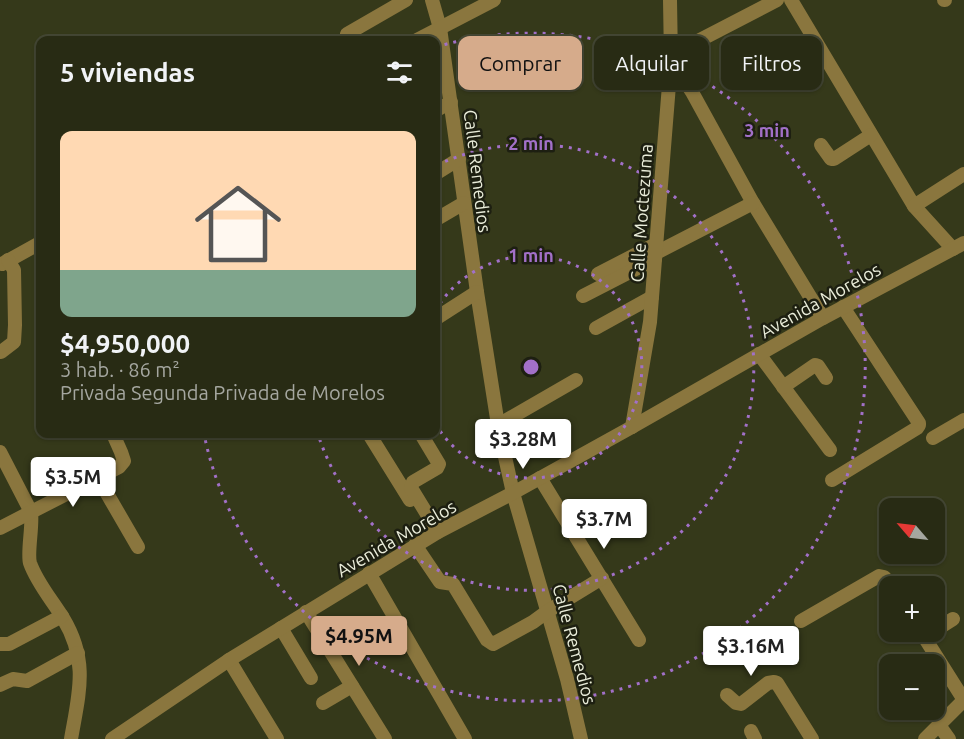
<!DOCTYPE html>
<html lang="es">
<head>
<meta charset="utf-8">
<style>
  :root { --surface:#282b14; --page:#30331d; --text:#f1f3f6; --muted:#a5a7a0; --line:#444734; --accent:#d6ab8b }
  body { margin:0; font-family:Ubuntu,sans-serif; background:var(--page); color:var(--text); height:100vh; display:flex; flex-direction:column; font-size:22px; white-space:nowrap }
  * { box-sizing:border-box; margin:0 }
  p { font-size:20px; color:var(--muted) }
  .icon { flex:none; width:33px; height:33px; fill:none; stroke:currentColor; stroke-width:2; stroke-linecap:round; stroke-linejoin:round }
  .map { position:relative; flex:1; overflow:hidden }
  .details { position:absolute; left:36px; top:36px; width:404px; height:402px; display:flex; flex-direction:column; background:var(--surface); border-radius:12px; box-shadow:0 2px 4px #0004,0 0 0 2px var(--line) }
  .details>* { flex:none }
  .hud { position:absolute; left:458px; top:36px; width:416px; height:54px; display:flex; gap:12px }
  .needle { width:39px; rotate:298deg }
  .controls { position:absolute; left:879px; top:498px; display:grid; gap:12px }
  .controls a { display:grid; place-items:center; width:66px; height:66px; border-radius:12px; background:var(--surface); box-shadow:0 2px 4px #0004,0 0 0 2px var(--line); font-size:30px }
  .price { position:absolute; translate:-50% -51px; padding:0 14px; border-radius:6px; background:#fff; color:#222; font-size:20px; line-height:39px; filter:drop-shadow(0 2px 3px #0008) }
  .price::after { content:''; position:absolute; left:50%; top:36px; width:18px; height:14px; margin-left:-9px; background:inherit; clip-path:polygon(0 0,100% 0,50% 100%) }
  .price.selected { background:var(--accent); color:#111 }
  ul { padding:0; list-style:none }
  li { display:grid; align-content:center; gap:12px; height:318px; padding:0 24px }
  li+li { border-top:2px solid var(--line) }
  li span { display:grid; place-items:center; height:186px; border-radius:12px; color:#555 }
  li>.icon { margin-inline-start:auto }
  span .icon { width:108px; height:108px; fill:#fffc; stroke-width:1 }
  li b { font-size:26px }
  h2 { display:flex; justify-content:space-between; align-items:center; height:72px; padding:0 24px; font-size:26px }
  .tag { padding:0 21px; border-radius:12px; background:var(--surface); box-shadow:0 2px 4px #0004,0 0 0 2px var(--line); font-size:21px; line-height:54px }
  .tag.selected { background:var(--accent); color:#111 }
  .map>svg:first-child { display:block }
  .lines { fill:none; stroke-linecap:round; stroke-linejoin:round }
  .minor { stroke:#8a763e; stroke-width:14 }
  .ring { fill:none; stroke:#a270c8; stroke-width:3; stroke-dasharray:3 6 }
  .labels { text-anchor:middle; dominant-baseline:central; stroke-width:5; stroke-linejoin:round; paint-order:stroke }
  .street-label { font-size:18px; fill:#eaedda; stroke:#1d1f11 }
  .centre { fill:#a270c8; stroke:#1d1f11; stroke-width:3 }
  .ring-label { font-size:18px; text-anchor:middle; font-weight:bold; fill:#a270c8; stroke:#1d1f11; stroke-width:5; stroke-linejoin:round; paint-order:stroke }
</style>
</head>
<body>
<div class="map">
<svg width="964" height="739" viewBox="0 0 964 739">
  <rect width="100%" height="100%" fill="#35391a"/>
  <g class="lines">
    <g class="minor">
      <path d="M432,0L440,28L477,292L498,425L513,493L567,679L581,739"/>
      <path d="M791,0L914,206L953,249"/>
      <path d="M944,0H945"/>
      <path d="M347,34L406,0"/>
      <path d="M417,40L494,0"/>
      <path d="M671,60L692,92L753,203L823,318"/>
      <path d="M784,65L817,45"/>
      <path d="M609,67L639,52H643L649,62L671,55L777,0"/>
      <path d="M435,111L451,102"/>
      <path d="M821,145L831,159H834L871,135"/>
      <path d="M435,174L459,159"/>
      <path d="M914,206L964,174"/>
      <path d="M435,220L464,203"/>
      <path d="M656,253L753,203"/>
      <path d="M2,264L40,243"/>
      <path d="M598,274L656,244"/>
      <path d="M583,296L655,259"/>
      <path d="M435,319L477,292"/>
      <path d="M596,328L652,297"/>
      <path d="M1,352L14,342L15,325L14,270L8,260"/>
      <path d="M759,354L830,450"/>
      <path d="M783,387L815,365L818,366L826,378"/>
      <path d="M498,425L576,380"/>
      <path d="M632,427L650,322L671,60L670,0"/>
      <path d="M369,434L410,500"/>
      <path d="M421,434L439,464L437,468L413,482L411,488L438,532"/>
      <path d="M933,438L964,420"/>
      <path d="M0,452L31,512C33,526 27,553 30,563C37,583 52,600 63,618C89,661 79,693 71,739"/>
      <path d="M98,478L138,547"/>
      <path d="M540,478L639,640"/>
      <path d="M832,480L917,428L919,425V423L843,307"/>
      <path d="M0,528L119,467L124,461L121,452L113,434"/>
      <path d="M415,545L440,582L453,584L487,640L493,644L533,622L548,611L602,578"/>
      <path d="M369,573L465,739"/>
      <path d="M306,612L385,739"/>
      <path d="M801,621L879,576L884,577L892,586"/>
      <path d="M281,628L311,678"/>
      <path d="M934,631L953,619"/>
      <path d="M921,632L964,700L925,739"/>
      <path d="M0,644H9L62,616"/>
      <path d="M229,660L277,739"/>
      <path d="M0,685L13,679L27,681L78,653"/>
      <path d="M727,695L736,703L741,704L768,683L774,682L777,683L812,739"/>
      <path d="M323,703L352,686"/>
      <path d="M939,725L949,739"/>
      <path d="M751,731L755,739"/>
      <path d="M112,739L229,660L438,532L513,493L632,427L823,318L964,243"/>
    </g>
  </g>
  <g class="ring">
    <path d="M435 311A111 111 0 1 1 435 423"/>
    <path d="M437 165A223 223 0 1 1 318 434"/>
    <path d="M436 47A334 334 0 1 1 204 434"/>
  </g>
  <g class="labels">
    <g class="street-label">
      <text transform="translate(478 171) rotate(83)">Calle Remedios</text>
      <text transform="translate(641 213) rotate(-86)">Calle Moctezuma</text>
      <text transform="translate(820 300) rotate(-29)">Avenida Morelos</text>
      <text transform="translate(396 538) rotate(-30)">Avenida Morelos</text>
      <text transform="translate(575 644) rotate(75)">Calle Remedios</text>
    </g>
  </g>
  <circle cx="531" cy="367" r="9" class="centre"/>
  <g class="ring-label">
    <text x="767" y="137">3 min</text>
    <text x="531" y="150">2 min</text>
    <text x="531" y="262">1 min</text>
  </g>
</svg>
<div class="controls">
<a><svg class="needle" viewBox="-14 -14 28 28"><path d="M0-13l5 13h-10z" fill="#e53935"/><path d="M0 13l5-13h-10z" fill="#a5a7a0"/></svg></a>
<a>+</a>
<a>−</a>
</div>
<b class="price" style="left:523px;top:470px">$3.28M</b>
<b class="price" style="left:73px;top:508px">$3.5M</b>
<b class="price" style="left:604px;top:550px">$3.7M</b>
<b class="price selected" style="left:359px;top:667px">$4.95M</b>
<b class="price" style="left:751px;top:677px">$3.16M</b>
<div class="hud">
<a class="tag selected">Comprar</a>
<a class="tag">Alquilar</a>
<a class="tag">Filtros</a>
</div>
<section class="details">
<h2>5 viviendas<svg class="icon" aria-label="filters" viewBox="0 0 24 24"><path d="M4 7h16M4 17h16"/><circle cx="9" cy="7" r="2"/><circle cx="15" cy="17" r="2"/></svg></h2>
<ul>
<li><span style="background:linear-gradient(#ffd9b3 75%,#7fa58c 0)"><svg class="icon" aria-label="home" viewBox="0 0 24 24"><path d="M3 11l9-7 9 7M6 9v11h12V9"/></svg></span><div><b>$4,950,000</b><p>3 hab. · 86 m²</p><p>Privada Segunda Privada de Morelos</p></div></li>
</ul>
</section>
</div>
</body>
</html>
